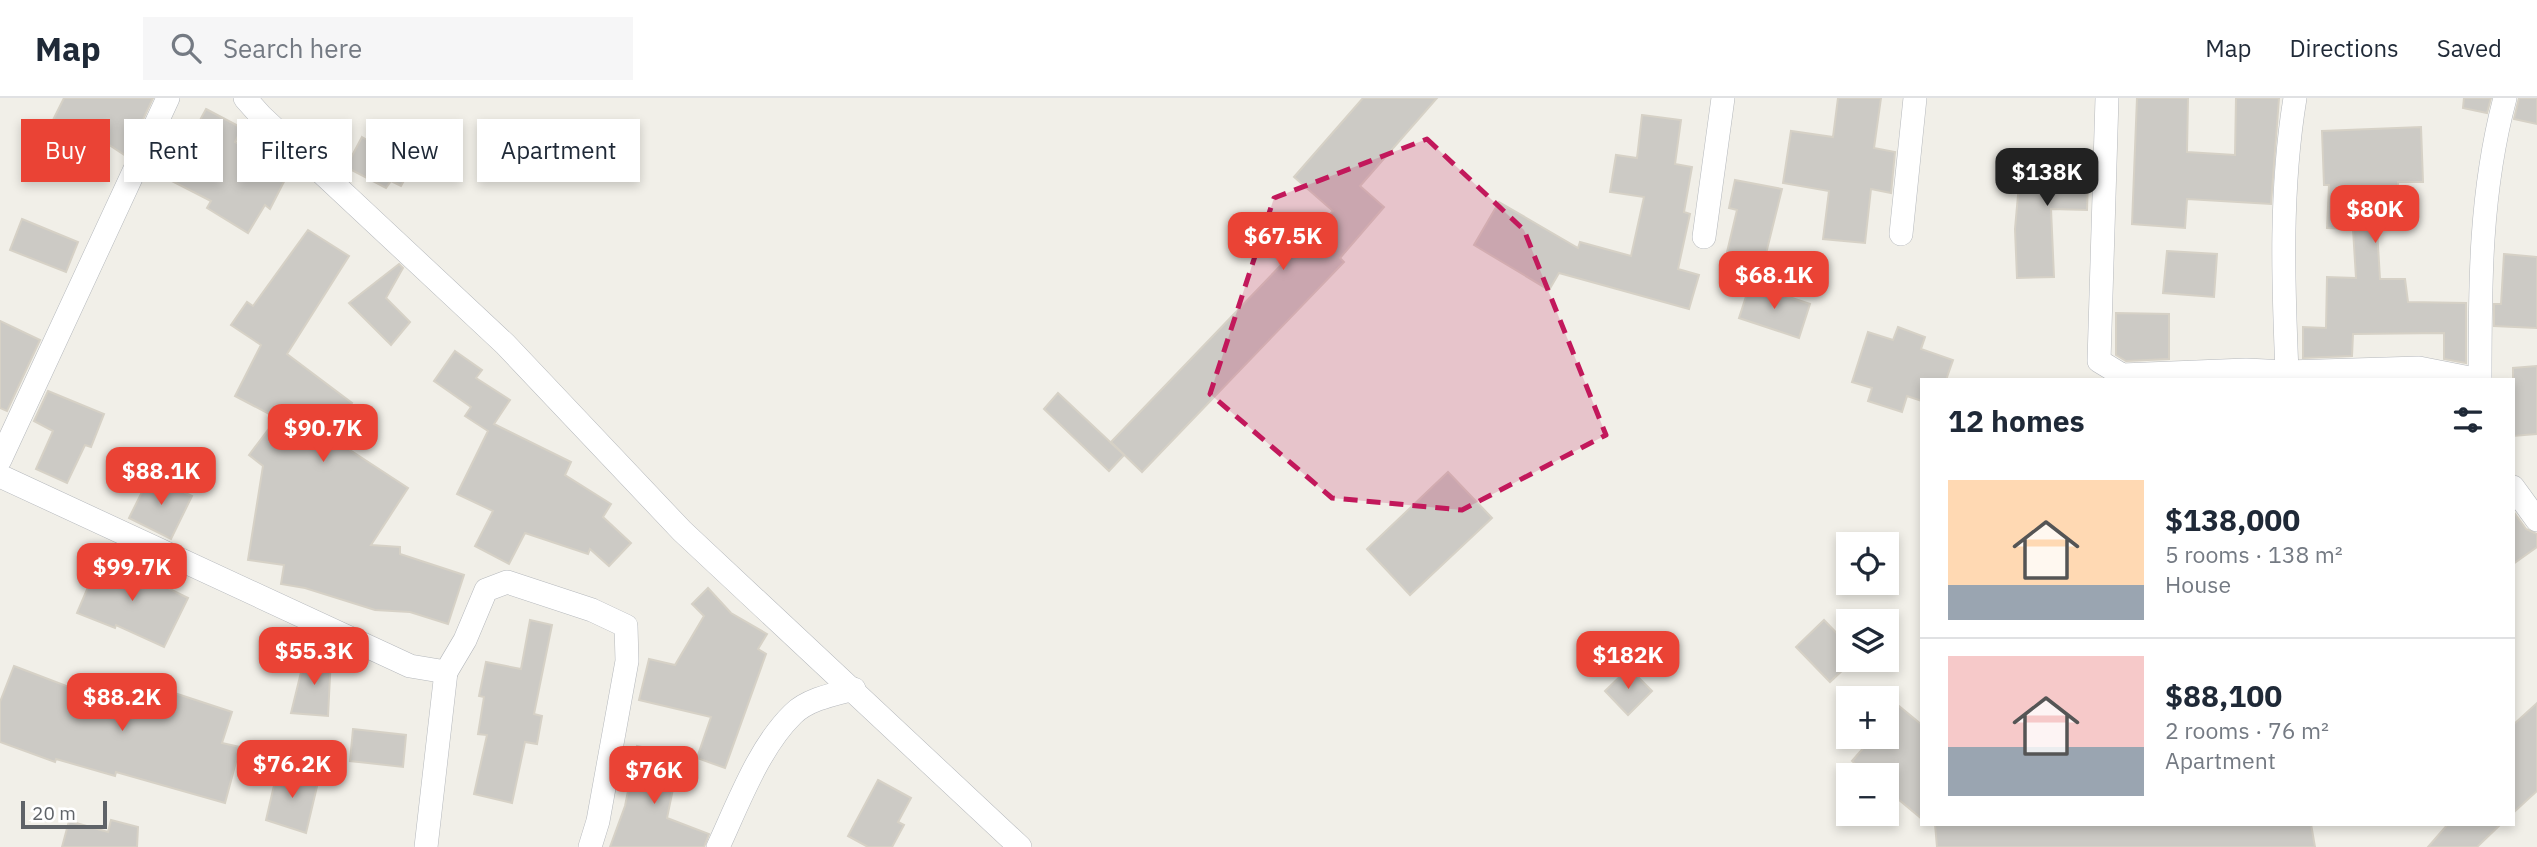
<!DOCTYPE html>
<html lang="en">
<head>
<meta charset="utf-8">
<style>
  :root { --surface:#fff; --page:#f6f6f7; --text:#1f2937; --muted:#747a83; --line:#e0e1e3; --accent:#ea4335 }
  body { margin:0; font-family:"IBM Plex Sans",sans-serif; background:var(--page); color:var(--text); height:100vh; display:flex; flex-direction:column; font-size:26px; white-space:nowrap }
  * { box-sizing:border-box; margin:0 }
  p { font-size:23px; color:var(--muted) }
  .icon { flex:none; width:38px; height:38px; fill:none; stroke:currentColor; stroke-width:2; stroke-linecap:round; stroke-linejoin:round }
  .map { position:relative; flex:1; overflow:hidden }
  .sheet { position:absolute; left:1920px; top:280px; width:595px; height:448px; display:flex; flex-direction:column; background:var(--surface); border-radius:0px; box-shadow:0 4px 10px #0003 }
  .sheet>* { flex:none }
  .guide { position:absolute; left:21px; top:21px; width:665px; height:63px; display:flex; gap:14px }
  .controls { position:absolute; left:1836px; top:434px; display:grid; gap:14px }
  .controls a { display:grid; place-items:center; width:63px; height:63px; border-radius:0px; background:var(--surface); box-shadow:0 4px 10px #0003; font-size:35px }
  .scale { position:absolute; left:21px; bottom:18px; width:86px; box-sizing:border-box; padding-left:7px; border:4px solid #5f6368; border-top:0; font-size:19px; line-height:24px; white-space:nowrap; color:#5f6368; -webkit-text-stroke:5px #fff; paint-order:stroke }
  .price { position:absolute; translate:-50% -60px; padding:0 16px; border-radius:14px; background:var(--accent); color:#fff; font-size:23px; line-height:46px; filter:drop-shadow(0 2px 4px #0008) }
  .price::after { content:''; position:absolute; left:50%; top:42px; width:21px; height:16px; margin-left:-10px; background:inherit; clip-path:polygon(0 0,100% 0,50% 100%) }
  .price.current { background:#222; color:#fff }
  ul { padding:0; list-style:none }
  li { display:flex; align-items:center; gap:21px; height:175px; padding:0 28px }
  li+li { border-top:2px solid var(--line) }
  li span { display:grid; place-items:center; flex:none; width:196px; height:140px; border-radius:0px; color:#555 }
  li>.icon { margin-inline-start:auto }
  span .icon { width:84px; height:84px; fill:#fffc; stroke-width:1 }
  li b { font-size:30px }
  h2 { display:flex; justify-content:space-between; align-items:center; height:84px; padding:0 28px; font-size:30px }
  .chip { padding:0 24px; border-radius:0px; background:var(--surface); box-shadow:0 4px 10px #0003; font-size:24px; line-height:63px }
  .chip.current { background:var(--accent); color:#fff }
  header { display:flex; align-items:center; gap:42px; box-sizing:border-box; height:98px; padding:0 35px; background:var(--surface); border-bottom:2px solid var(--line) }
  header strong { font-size:33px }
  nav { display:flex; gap:38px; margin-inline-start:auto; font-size:24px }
  .search { width:490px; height:63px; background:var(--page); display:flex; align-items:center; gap:18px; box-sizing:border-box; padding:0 24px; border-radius:0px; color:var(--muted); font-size:26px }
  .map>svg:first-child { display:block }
  .building { fill:#cccac5; stroke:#d6d1c6; stroke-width:2 }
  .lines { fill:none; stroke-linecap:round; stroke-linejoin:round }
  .minor-casing { stroke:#b5b8bc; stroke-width:24 }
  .minor { stroke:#fff; stroke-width:23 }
  .marked { fill:#c2185b; fill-opacity:0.2; stroke:#c2185b; stroke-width:5; stroke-dasharray:14 9; stroke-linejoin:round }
</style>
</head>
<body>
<header>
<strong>Map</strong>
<div class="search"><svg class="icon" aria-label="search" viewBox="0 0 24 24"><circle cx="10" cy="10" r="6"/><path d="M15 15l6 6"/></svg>Search here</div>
<nav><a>Map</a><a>Directions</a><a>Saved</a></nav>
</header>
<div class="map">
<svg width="2537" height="749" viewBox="0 0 2537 749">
  <rect width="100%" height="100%" fill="#f1efe8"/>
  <g class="building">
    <path d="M64,0H153L126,58L85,31L82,36L53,22Z"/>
    <path d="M1363,0H1437L1360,88L1384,109L1340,160L1344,164L1142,374L1111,344L1333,113L1294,79Z"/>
    <path d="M1838,0H1881L1874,50L1895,54L1891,95L1871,91L1865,145L1823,141L1829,93L1783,85L1791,33L1833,39Z"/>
    <path d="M2137,0H2188L2187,54L2235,57L2236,0H2279L2271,106L2187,101L2185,130L2132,126Z"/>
    <path d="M2464,0H2491L2487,15L2463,10Z"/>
    <path d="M2519,0H2537V26L2514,21Z"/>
    <path d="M206,11L242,30L235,44L290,72L270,111L265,107L248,135L207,110L211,103L168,81Z"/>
    <path d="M1642,17L1681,22L1675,66L1692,69L1684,114L1690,116L1678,171L1699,177L1689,211L1559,175L1549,192L1474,147L1499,104L1578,150L1580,144L1631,158L1644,99L1610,94L1616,57L1637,60Z"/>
    <path d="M2421,29L2423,84H2398L2397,132L2377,131L2380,181H2405L2408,204L2466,205V265L2444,261V235L2353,236L2352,258L2303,260V229L2326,230L2327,179L2356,180L2353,131L2327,130L2329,87H2324L2322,33Z"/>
    <path d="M362,39L412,68L401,88L391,83L386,90L346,69Z"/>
    <path d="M2032,54L2089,56L2087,112L2051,111L2054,179L2017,180L2015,131L2019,86H2031Z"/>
    <path d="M1735,82L1782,91L1760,180L1723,171L1737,112L1729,110Z"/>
    <path d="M22,121L78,144L66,174L10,152Z"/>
    <path d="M308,132L349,158L287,256L352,305L327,337L408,390L371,447L400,449V456L464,477L448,526L410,514L375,512L305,490L281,486L284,467L248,462L263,368L249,357L277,320L235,298L261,247L231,227L247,204L253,208Z"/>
    <path d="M2167,153L2217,156L2214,199L2163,195Z"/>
    <path d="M2504,156L2537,159V230L2494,228V206H2501Z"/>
    <path d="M399,166L403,170L386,200L410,224L391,247L349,205Z"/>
    <path d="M1750,186L1810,206L1799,240L1739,220Z"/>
    <path d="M2116,215L2169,216V261L2126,263L2116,257Z"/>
    <path d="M0,223L40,242L7,313L0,310Z"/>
    <path d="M1898,229L1925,239L1921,251L1953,262L1946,282H1922V303L1907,298L1902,314L1868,303L1872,290L1852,284L1868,234L1893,242Z"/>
    <path d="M455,253L482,272L476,280L510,302L494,326L571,364L565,377L611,406L603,419L631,445L609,468L590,451L588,456L525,435L509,466L475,448L493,413L457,396L488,333L465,318L471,309L434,283Z"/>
    <path d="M2537,268V336L2513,338V270Z"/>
    <path d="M48,293L104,316L91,349L85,347L67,385L36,371L53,333L34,323Z"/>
    <path d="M1058,295L1124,357L1109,373L1044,311Z"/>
    <path d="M1448,374L1492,420L1410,497L1367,451Z"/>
    <path d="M150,378L192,398L171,441L129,420Z"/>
    <path d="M2513,413L2526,431L2537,436V449L2513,466Z"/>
    <path d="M111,462L188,500L164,549L116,527L115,530L77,515L99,463L109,467Z"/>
    <path d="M708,490L731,515L767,536L758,551L766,556L725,670L697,660L711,619L639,602L649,561L675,567L704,518L692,506Z"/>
    <path d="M530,522L552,527L534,616L542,618L537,646L525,644L512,705L474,696L487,637L478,636L484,599L479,598L486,564L521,571Z"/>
    <path d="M1824,522L1848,547V567L1830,584L1796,549Z"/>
    <path d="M305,558L331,559L328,618L291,615Z"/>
    <path d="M14,568L116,607L126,579L232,614L222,645L240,649L225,705L116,674L115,678L56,661L55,664L0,644V604Z"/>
    <path d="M1629,570L1652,593L1628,617L1605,593Z"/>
    <path d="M2537,605V693L2513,715V627Z"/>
    <path d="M1899,608L1922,627V721L1886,691V677H1869L1852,663L1873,639H1886V622Z"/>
    <path d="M353,631L406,637L403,669L350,663Z"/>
    <path d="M637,648L680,657L667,720L709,736L704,749H610L625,708Z"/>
    <path d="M278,670L319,680L306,735L266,722Z"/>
    <path d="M878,682L911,700L898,724L904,727L892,749H868L848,738Z"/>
    <path d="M111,722L138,729L137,749H62L69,723L108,734Z"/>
    <path d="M1935,726H2311L2315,749H1937Z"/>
    <path d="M2448,726H2501L2477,749H2428Z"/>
  </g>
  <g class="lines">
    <g class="minor-casing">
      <g id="minor">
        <path d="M245,0L261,18L505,246L682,433L1020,749"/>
        <path d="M2107,0L2099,263L2122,277L2246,272L2287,274L2419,270L2480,282"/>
        <path d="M1901,136L1915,0"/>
        <path d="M1704,139L1723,0"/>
        <path d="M2287,274C2283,182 2280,92 2295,0"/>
        <path d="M2480,281C2480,184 2480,94 2505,0"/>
        <path d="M0,362L168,0"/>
        <path d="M0,378L410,568L446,574L465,542L486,492L507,484L592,512L626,528L627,563L598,723L590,749"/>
        <path d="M2513,389L2537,422"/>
        <path d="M426,749L446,574"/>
        <path d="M718,749C738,706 759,649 793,616C808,601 835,596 854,591"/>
      </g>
    </g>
    <use href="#minor" class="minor"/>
  </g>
  <path class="marked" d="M1427,41L1524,132L1606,337L1462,412L1332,400L1210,296L1274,100Z"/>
</svg>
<div class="controls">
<a><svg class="icon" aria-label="locate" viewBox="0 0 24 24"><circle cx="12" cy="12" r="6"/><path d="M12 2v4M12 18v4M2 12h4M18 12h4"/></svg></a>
<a><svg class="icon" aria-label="layers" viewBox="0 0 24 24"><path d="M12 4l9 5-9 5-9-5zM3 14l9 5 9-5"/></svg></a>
<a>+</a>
<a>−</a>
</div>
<div class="scale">20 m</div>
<b class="price current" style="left:2047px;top:110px">$138K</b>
<b class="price" style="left:2375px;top:147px">$80K</b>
<b class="price" style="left:1283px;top:174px">$67.5K</b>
<b class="price" style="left:1774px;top:213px">$68.1K</b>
<b class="price" style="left:323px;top:366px">$90.7K</b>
<b class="price" style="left:161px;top:409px">$88.1K</b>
<b class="price" style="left:132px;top:505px">$99.7K</b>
<b class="price" style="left:314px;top:589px">$55.3K</b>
<b class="price" style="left:1628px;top:593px">$182K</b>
<b class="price" style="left:122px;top:635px">$88.2K</b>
<b class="price" style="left:292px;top:702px">$76.2K</b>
<b class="price" style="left:654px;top:708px">$76K</b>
<div class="guide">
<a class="chip current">Buy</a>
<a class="chip">Rent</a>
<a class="chip">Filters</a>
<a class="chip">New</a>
<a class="chip">Apartment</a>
</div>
<section class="sheet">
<h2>12 homes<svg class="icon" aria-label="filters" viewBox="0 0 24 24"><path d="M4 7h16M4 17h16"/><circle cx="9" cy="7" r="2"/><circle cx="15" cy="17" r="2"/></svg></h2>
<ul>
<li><span style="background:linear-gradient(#ffd9b3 75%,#9aa5b1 0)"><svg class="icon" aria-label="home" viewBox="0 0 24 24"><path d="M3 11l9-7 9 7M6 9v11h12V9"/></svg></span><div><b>$138,000</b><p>5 rooms · 138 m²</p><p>House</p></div></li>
<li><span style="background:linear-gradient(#f6c9c9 65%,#9aa5b1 0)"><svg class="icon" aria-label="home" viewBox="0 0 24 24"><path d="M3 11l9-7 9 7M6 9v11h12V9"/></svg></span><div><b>$88,100</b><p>2 rooms · 76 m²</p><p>Apartment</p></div></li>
</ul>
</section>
</div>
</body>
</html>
